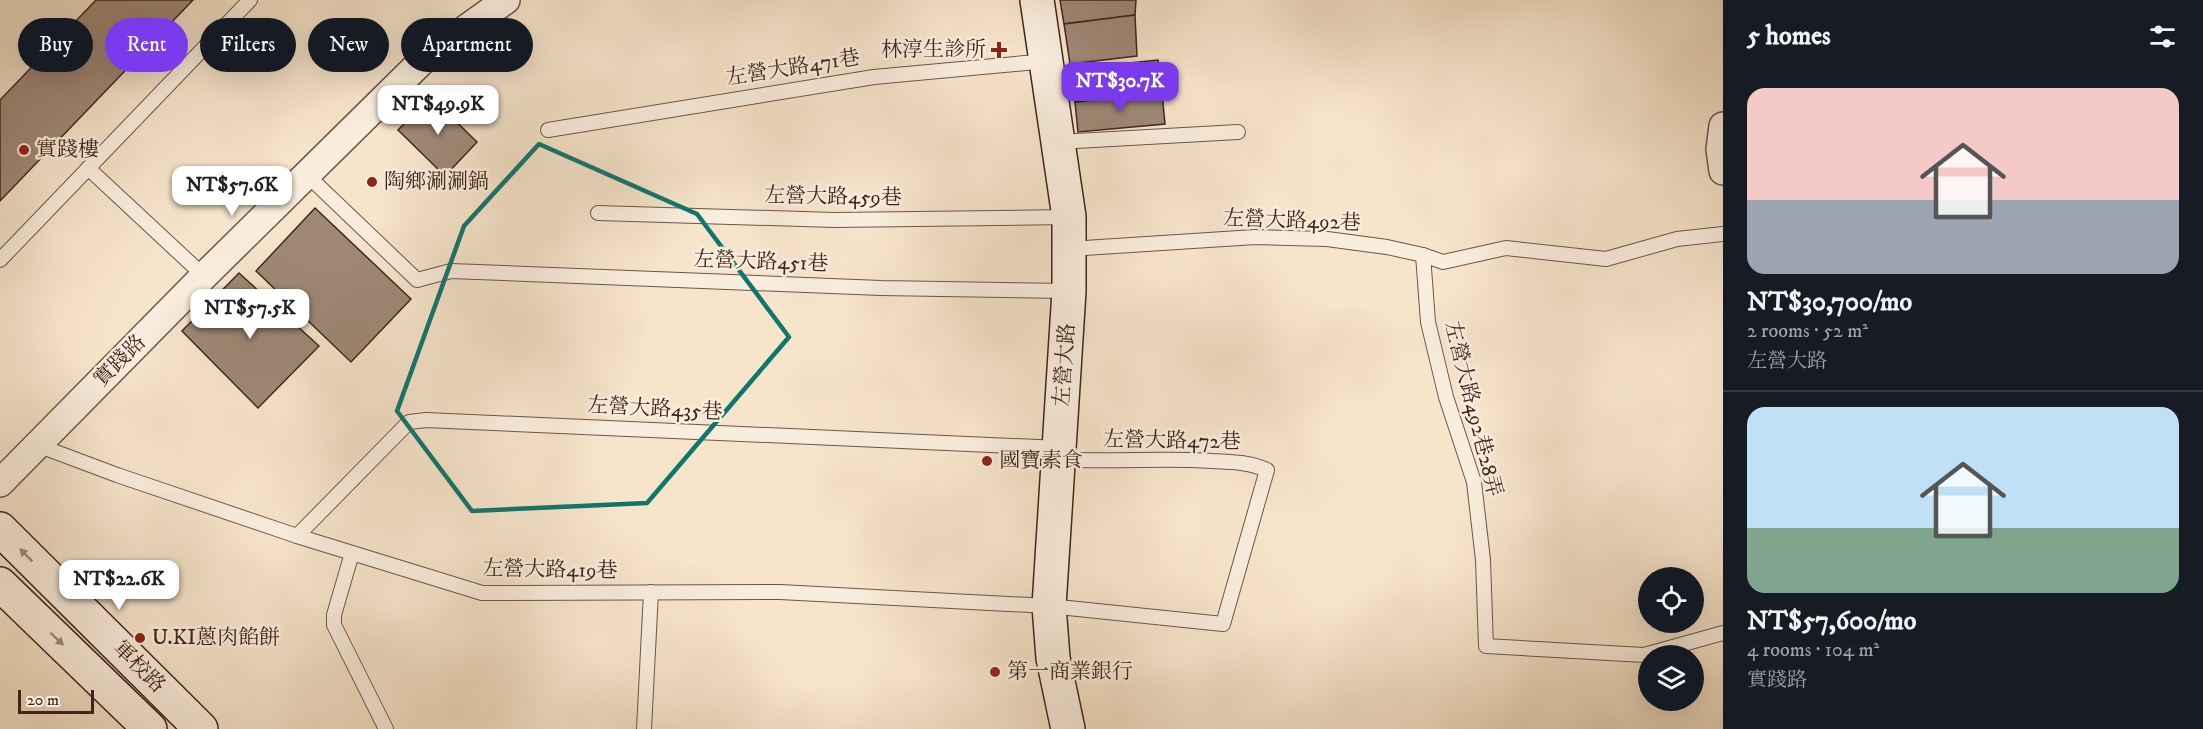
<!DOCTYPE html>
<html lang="en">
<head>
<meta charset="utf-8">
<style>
  :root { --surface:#171b24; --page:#242831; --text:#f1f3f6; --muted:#9ea1a6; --line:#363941; --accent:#7c3aed }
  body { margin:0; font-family:"IM FELL DW Pica","Noto Serif TC",serif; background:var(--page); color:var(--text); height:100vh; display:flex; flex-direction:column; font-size:22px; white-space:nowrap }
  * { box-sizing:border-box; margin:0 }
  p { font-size:20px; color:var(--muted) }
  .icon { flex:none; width:33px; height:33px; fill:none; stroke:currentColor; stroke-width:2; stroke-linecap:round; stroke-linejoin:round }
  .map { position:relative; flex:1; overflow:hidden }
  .drawer { display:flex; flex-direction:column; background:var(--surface); width:480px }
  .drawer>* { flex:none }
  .top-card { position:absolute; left:18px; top:18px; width:570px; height:54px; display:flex; gap:12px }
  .fabs { position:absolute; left:1638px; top:567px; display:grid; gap:12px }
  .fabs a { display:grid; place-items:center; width:66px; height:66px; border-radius:50%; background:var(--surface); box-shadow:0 6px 24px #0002; font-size:30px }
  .scale { position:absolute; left:18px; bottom:15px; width:76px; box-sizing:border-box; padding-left:6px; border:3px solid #40251b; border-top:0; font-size:16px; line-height:21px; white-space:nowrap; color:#40251b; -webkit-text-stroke:4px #f9eddd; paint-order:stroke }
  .price { position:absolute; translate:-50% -51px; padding:0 14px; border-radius:12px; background:#fff; color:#222; font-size:20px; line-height:39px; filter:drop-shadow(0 2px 3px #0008) }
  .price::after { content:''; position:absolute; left:50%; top:36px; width:18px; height:14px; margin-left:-9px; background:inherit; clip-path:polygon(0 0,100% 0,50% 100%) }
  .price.on { background:var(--accent); color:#fff }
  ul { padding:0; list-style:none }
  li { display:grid; align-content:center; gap:12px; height:318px; padding:0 24px }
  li+li { border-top:2px solid var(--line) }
  li span { display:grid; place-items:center; height:186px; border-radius:18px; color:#555 }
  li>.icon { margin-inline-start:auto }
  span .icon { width:108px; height:108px; fill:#fffc; stroke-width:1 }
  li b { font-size:26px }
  h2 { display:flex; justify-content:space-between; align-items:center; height:72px; padding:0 24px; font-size:26px }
  .tag { padding:0 21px; border-radius:27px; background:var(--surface); box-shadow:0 6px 24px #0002; font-size:21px; line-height:54px }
  .tag.on { background:var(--accent); color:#fff }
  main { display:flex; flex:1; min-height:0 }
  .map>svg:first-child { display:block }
  .building { fill:#9f8877; stroke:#40251b; stroke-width:1.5 }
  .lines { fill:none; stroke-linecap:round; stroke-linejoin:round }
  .lane-casing { stroke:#6e5547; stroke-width:16 }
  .street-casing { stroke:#6e5547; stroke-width:30 }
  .secondary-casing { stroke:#40251b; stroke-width:36 }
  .lane { stroke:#f9eddd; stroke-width:14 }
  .street { stroke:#f9eddd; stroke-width:27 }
  .secondary { stroke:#f9eddd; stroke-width:33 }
  .oneway { fill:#9c897c }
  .marked { fill:none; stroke:#0f766e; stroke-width:4.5; stroke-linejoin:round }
  .poi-dot { fill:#8f2418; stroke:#f9eddd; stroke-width:2 }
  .labels { text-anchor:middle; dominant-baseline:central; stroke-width:5; stroke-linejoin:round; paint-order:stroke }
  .poi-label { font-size:21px; fill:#40251b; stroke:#f9eddd; text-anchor:start }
  .street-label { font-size:21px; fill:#40251b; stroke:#f9eddd }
</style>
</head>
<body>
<main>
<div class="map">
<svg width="1723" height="729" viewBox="0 0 1723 729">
  <rect width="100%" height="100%" fill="#f6e4cb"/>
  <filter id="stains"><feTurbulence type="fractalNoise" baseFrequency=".00333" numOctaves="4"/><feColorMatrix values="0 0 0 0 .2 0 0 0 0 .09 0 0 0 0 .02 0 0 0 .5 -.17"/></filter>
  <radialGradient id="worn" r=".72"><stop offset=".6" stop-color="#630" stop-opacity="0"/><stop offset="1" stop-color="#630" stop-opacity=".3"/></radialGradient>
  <g class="building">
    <path d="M96,0H193L0,201V100Z"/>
    <path d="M1060,0H1136L1135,15L1064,24Z"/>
    <path d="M1135,15L1137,56L1070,64L1064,24Z"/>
    <path d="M1158,60L1162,93L1075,102L1072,69Z"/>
    <path d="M1162,93L1165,124L1078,132L1075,102Z"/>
    <path d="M431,97L477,142L445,176L398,130Z"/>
    <path d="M315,208L411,299L351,362L256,271Z"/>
    <path d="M239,273L319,346L258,408L182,331Z"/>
  </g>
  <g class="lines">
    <g class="lane-casing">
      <g id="lane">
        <path d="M548,130L874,77L1047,61"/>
        <path d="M1058,142L1238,132"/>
        <path d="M88,168L204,276"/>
        <path d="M307,175L417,280L451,271L881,288L1069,291"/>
        <path d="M598,213L834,220L1069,217"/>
        <path d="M1069,249L1255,237L1327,239L1387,247L1423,255L1443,262L1506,248L1606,259L1677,239L1723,234"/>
        <path d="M1423,255L1428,322L1446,397L1474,482L1483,560L1486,646L1644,655L1723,633"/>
        <path d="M0,260L250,0"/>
        <path d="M37,445L117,475L297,536L482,593L780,592L1049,606L1223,624L1267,470C1249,462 1232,462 1212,461C1161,457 1110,463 1059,459"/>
        <path d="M297,536L409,422L426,420L1059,448"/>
        <path d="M352,553L334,615V625L386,729"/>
        <path d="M644,729L651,592"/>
      </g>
    </g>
    <g class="street-casing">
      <g id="street">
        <path d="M1723,126L1720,149L1723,171"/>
        <path d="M0,483L204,276L425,58L506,0"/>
      </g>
    </g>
    <g class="secondary-casing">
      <g id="secondary">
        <path d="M1037,0L1069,217V291L1049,606L1053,658L1068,729"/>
        <path d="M0,529L201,729"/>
        <path d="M0,584L150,729"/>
      </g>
    </g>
    <use href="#lane" class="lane"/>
    <use href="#street" class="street"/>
    <use href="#secondary" class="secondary"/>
  </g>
  <defs><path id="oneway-solid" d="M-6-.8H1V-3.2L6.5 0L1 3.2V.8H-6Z" transform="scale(1.5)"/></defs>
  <g class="oneway">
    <use href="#oneway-solid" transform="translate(26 555) rotate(-135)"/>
    <use href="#oneway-solid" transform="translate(57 639) rotate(44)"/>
  </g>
  <path class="marked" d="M539,144L697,214L789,337L647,503L472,511L397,411L464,226Z"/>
  <g class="poi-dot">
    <path d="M996 41h6v6h6v6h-6v6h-6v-6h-6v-6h6z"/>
    <circle cx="24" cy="150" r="6"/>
    <circle cx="372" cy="182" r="6"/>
    <circle cx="987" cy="461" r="6"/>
    <circle cx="140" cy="638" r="6"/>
    <circle cx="995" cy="672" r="6"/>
  </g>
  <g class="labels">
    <g class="poi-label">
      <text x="986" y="50" text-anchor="end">林淳生診所</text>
      <text x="36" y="150">實踐樓</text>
      <text x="384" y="182">陶鄉涮涮鍋</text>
      <text x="999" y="461">國寶素食</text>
      <text x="152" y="638">U.KI蔥肉餡餅</text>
      <text x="1007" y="672">第一商業銀行</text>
    </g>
    <g class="street-label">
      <text transform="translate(793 68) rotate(-9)">左營大路471巷</text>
      <text transform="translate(833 197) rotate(1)">左營大路459巷</text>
      <text transform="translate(1292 221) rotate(2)">左營大路492巷</text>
      <text transform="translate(761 262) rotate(2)">左營大路451巷</text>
      <text transform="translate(120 361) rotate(-45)">實踐路</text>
      <text transform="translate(1065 365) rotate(-86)">左營大路</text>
      <text transform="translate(655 409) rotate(3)">左營大路435巷</text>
      <text transform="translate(1473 409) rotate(76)">左營大路492巷28弄</text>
      <text transform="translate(1172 441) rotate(1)">左營大路472巷</text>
      <text transform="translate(550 570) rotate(1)">左營大路419巷</text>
      <text transform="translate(139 667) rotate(45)">軍校路</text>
    </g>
  </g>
  <rect width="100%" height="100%" filter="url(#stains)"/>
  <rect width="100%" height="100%" fill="url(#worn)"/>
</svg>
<div class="fabs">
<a><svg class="icon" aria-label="locate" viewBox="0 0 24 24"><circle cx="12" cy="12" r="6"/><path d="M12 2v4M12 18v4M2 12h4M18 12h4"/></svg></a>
<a><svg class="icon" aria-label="layers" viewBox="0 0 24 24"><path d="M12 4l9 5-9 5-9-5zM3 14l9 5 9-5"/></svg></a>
</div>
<div class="scale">20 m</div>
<b class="price on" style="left:1120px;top:113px">NT$30.7K</b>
<b class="price" style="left:438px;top:136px">NT$49.9K</b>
<b class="price" style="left:232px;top:217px">NT$57.6K</b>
<b class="price" style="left:250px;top:340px">NT$57.5K</b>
<b class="price" style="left:119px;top:611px">NT$22.6K</b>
<div class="top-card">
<a class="tag">Buy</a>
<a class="tag on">Rent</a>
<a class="tag">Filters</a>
<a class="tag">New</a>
<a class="tag">Apartment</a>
</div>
</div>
<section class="drawer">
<h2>5 homes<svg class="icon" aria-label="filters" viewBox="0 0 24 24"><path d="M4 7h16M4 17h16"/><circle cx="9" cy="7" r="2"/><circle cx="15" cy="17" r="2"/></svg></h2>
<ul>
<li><span style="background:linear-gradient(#f6c9c9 60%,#9aa5b1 0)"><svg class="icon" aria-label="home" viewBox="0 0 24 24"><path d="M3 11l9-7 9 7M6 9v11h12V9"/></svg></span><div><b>NT$30,700/mo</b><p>2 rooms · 52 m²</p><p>左營大路</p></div></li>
<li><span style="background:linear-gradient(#bfe0f5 65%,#7fa58c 0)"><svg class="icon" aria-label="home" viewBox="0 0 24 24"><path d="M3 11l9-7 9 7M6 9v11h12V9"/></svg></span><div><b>NT$57,600/mo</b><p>4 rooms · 104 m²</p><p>實踐路</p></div></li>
</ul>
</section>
</main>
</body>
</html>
